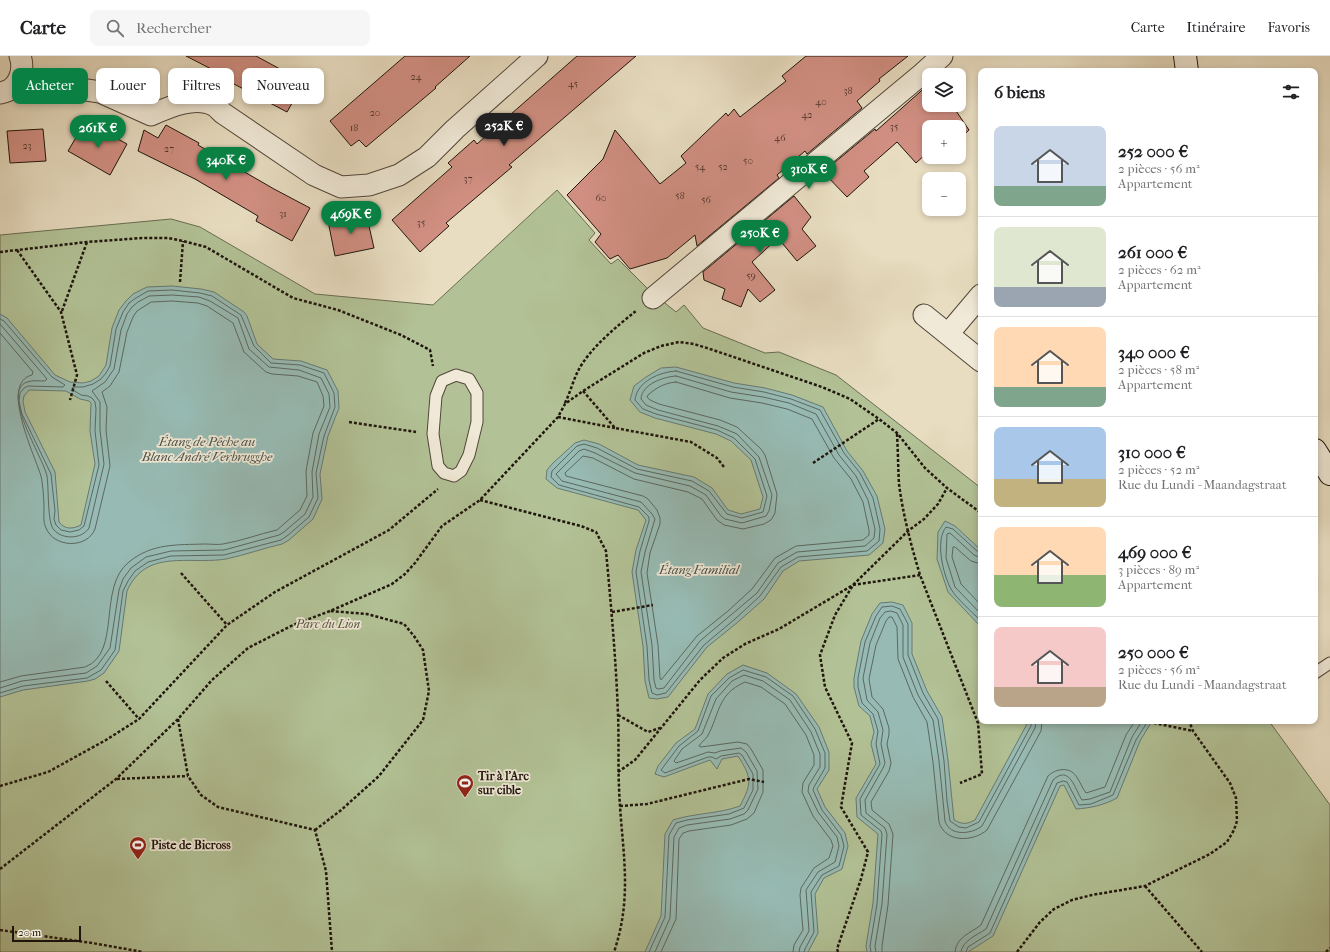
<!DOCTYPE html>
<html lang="fr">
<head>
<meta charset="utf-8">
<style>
  :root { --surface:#fff; --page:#f6f6f6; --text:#202124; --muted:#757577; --line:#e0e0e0; --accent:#0b8043 }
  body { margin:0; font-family:"IM FELL French Canon",serif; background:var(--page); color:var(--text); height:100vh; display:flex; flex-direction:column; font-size:15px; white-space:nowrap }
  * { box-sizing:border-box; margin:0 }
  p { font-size:13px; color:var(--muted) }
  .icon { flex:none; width:22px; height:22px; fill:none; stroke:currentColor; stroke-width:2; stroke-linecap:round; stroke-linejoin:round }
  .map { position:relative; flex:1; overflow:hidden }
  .panel { position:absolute; left:978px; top:12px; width:340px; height:656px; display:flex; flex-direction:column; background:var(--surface); border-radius:8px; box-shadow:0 2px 6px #0003 }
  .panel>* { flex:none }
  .banner { position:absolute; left:12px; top:12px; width:380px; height:36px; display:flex; gap:8px }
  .controls { position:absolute; left:922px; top:12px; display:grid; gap:8px }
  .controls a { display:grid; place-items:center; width:44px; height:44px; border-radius:8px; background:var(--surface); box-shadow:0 2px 6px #0003; font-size:20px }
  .scale { position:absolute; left:12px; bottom:10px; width:69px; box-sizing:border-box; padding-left:4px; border:2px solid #1f150d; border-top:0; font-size:11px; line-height:14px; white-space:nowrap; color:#1f150d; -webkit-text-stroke:3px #f0e9d7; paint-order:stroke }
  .price { position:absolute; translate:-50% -34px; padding:0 9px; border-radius:14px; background:var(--accent); color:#fff; font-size:13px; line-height:26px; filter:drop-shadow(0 1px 2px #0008) }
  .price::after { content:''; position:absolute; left:50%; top:24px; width:12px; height:9px; margin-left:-6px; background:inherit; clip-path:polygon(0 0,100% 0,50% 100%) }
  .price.selected { background:#222; color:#fff }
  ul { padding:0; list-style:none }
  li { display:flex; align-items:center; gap:12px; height:100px; padding:0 16px }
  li+li { border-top:1px solid var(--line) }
  li span { display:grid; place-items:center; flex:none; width:112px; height:80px; border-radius:8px; color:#555 }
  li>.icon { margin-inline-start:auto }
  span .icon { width:48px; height:48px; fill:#fffc; stroke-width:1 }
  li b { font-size:17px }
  h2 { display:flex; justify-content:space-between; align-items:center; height:48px; padding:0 16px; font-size:17px }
  .pill { padding:0 14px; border-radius:8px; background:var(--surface); box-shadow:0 2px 6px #0003; font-size:14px; line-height:36px }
  .pill.selected { background:var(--accent); color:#fff }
  header { display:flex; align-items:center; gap:24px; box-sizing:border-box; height:56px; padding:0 20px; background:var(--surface); border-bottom:1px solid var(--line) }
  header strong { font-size:19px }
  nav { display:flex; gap:22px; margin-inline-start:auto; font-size:14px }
  .search { width:280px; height:36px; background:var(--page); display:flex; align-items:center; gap:10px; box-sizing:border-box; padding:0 14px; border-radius:8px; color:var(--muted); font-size:15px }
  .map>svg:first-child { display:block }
  .green { fill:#b2c296; stroke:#686c52 }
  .water { fill:#97bbb4; stroke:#677971; fill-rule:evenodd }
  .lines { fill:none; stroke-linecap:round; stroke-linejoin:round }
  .shore { stroke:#5b6860; stroke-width:1 }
  .building { fill:#d18f82; stroke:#1f150d }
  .lane-casing { stroke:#51473a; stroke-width:13 }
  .street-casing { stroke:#51473a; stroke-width:23 }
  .secondary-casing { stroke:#1f150d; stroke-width:24 }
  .path { stroke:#1f150d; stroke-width:2.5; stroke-dasharray:3 2; stroke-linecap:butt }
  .lane { stroke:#f0e9d7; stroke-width:11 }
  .street { stroke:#f0e9d7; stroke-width:21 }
  .secondary { stroke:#f0e9d7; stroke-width:22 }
  .labels { text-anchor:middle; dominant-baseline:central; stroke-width:3.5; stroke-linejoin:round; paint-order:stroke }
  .number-label { font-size:10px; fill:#4c342a }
  .park-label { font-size:12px; font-style:italic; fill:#52523d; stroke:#f0e9d7 }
  .poi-label { font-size:12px; font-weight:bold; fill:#1f150d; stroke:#f0e9d7; text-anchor:start }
  .water-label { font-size:13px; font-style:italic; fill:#494f47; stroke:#f0e9d7 }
</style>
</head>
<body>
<header>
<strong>Carte</strong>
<div class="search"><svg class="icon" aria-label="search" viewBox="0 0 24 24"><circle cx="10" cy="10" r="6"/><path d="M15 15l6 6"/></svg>Rechercher</div>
<nav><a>Carte</a><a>Itinéraire</a><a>Favoris</a></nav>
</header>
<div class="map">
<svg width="1330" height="896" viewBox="0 0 1330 896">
  <rect width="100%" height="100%" fill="#e8ddc1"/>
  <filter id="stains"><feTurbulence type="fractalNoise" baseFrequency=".005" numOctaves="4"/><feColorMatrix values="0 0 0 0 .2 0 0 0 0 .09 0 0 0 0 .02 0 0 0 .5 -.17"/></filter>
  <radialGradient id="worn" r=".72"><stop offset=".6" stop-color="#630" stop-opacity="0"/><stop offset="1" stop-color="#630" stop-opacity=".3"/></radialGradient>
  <path class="green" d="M557,134L595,177L589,184L611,208L618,203L649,234L676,256L684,249L703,272L765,297L779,296L836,319L981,432V665H1269L1330,749V896H0V179L171,163L200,171L315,238L433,249Z"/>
  <g class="water">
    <path d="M172,230L201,233L214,236L244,256L247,260L257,288L273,303L301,305L327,314L338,335L339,352L328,380L320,418L322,443L313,463L289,484L282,488C264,492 245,499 226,503C189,509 146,492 127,535L119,595L104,617L95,623L88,625L23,634L0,641V258L7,262L55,319L70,326L83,327L91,325L99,320L106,309L112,272L119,254L126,245L133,238L147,231ZM29,334L66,335L80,343L89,345L91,347L90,375L95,408L81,469C73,473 65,474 59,466L55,416L25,356L23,345L24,340Z"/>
    <path d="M676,311L734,327L765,332L792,339L823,351L847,395L863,415L877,440L885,473L883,487L869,499L799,505L783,515L764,543L738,566L707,591L668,641L657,643L649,642L645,625L643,590L632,516L636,494L646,464L638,454L557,432L546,423L547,414L553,407L575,387L584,384L599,388L638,409L694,421L712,432L728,454L741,458L760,453L763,441L751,404L731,385L716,378L655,362L640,356L630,344L634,330L646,321L661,312Z"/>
    <path d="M945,465L955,470L981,494V571L948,536L937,503L938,476Z"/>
    <path d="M892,546L903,549L912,567V598L927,635L942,661L948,704L954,764C963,769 967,768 975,764L1027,668L1028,665H1152L1140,685L1117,742C1104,749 1091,752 1076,753L1064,729L1060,730L993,880L968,896H867L866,890L873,847L878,778L857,761L856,742L876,708L871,688L874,676L870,660L859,650L854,631V622L861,585L872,558L880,547Z"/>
    <path d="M743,609L767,617L796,638L819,671L829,696V714L817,733L825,751L845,777L848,790L842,813L824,822L815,838L818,877L808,896H645L661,860L665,778L673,764C695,757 718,758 740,750C752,727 752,722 738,700L722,703L717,713L710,704L664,721L655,718L658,710L676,687L695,673L708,638L727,618Z"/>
  </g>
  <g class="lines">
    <g class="shore">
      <path d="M0,263L4,265L52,321L65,329L63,331L28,330L24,332L20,337L19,345L22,358L51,418L55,455L54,463L56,469L61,474L70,476L79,474L84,470L99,409L95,375L96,353L95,346L92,342L88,340L81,339L73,334L72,332L74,331H83L93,328L101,323L106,317L110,310L116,273L123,256L129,247L136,242L148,235L172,234L200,237L212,240L241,259L254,290L271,307L300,309L324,317L334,337L335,351L324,380L316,417L318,442L309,461L287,480L281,484L224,499L171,500L148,506L135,515L128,525L123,535L115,594L101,614L87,622L23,630L0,637"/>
      <path d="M0,268L47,323L45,325C39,325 33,324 27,326C0,336 43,401 47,420C49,433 47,467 54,474C63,484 82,483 89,472L104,408L100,374V346L92,335L105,326L114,313L121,274L127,258L132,251L138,246L149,240L172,239L199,241L210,245L238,262L249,293L269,311L299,314L321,322L329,338L330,351L319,378L312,416L313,441L305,458L284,476L279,479L224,494L171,495L146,501L131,512L123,523L119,534L110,592L97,610L86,617L22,625L0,632"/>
      <path d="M0,277L33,316L32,319C0,327 33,395 41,420C43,429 44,445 44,454C44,460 43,466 46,472C54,492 87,493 95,473L110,410L106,374L107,351L102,336L110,330L119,316L127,276L133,261L137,255L151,246L172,245L198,247L207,250L233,267L244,296L266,316L272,318L298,320L317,326L323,340L324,350L313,377L306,415L307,440L300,454L277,474C259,478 241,485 223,488C217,489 211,488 205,488C177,489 152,487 129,506C97,531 122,597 85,611L21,620L0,626"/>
      <path d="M676,315L733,331L764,336L791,343L820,354L844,397L860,417L873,442L880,473L879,485L867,495L798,501L781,511L760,540L735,563L704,589L666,637L657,639L652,637L649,624L647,590L636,516L640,495L649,465V461L639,451L559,429L551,421L552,415L577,390L584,388L597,392L637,413L692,425L709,435L727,458L742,462L763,456L767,440L755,403L734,382L717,374L656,358L643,353L635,344C637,325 660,316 676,315Z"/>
      <path d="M676,320L731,336L763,341L789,347L816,358L839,399L856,420L868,444L875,473L874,482L865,490L797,496L778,507L757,537L700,585L664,632L658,633L656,632L654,624L652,589L641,516L645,496L655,463L652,458L641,446L562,425L556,418L579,395L584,393L595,397L635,417L690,430L706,439L721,460L725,463L742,467L766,460L769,455L772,439L759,401L737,378L718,370L658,354L646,349L641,343C642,328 663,321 676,320Z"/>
      <path d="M676,326L730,342L762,347L787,353L812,363L834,402L851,423L863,446L869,474V479L863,484L796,490L775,502L752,533L728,555L697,580L661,624L660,622L658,589L647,517L650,497L660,468V462L657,454L648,443L643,440L566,420L565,417L583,400L593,402L634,423L688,436L702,443L717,464L724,469L743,473L764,468L771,464L775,457L777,438L765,399L761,393L737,371L720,364L659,348L650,344L647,341L648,339C656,332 664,327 676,326Z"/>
      <path d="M981,496L977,495L953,473L946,471C935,485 943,518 951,533C955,541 974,558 981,565"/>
      <path d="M981,502L974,499L950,477L947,478L946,502L955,531L981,558"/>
      <path d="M981,508L971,505L955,491H953L952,501L961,528L981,549"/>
      <path d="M649,896L665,861L669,779L676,767L687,764L729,758L744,752L753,734V718L742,699L739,697L721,700L716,703L712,701H708L665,717L661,714L679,690L698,675L711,640L729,622L743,614L766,621L793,640L815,673L825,697V712L814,731L813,734L822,754L841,779L844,790L839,810L822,819L811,836L814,876L805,893L804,896"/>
      <path d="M655,896L670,862L674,781L679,772L687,769L730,763L744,758L748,754L758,733L757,715L746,696L741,692L720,695L715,697L708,696L676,707L674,705L682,693L702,678L716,643L732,625L744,619L763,625L790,644L811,676L820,698V711L809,729L808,735L818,756L837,781L839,790L835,806L818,816L806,834L809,875L800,891L799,896"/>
      <path d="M661,896L676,863L679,783L683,777L689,775L731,769L747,763L754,757L763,736V714L751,693L747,688L738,686L701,691L699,690C701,686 705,684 707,681C720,659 716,639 745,626L761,631L785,648L806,679L814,699V709L803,727L802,736L813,760L831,784L833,790L829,802L814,812L801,832L800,839L803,874L794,889L793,896"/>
      <path d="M871,896L870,890L877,848L882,778L881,775L861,759L860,743L880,708L876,688L878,675L873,658L862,647L858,631V622L865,586L876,560L882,551L892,550L900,553L908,568V599L923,637L938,663L944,705L947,745L950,765L959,771L966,772L979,766L1031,670V665"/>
      <path d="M876,896L875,890L882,848L887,778L885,772L866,757L865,744L883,712L885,707L881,688L883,674L878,656L867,644L863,622L870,587L880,562L885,556L891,555L897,557L903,569V601L918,639L933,664L939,705L945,765C950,781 972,778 982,770L1035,672L1036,665"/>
      <path d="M882,896V890L888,849L893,778L889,768L872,754L871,746L889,715L891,707L887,688L889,678V672L883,653L872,641L869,623L876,589L886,565L889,561H892L897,571L898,603L913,641L927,666L933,706L939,766C945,787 973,786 987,774L1041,675L1042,665"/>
      <path d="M955,896C956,881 971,877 981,869L1048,720C1055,713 1069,710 1076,720C1080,725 1082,732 1086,737L1105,731L1126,679L1135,665"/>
      <path d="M961,896C962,885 977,879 986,873L1053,724C1070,708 1075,734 1082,744L1090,743L1110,736L1132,681L1142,665"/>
      <path d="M966,896L968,891L990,877L1057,727L1063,725L1067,726L1079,749L1091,748L1113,739L1136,684L1148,665"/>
    </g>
  </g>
  <g class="building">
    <path d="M186,0H256L304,26L287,56L217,19L219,17Z"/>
    <path d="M405,0H470L435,31L436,32L366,91L359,84L351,90L330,65Z"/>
    <path d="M577,0H636L509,109L512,111L446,167L449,170L420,196L392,164L452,111L448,107L474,84L477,88Z"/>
    <path d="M806,0H908L879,23L880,25L857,45L862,52L807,98L805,95L777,119L779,122L697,190L695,179L667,202L630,213L618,199L610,203L595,186L601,178L567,139L603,103L615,74L660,128L686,107L681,100L726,57L728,60L734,53L740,61L786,25L782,20Z"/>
    <path d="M929,28V49H952L969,74L959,83V71H929V99L927,97L916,107L897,86L864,115L869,121L847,141L823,116L875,73L876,75Z"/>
    <path d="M166,69L199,87L198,89L274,133L310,152L292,185L256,165L258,160L195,123L138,95L144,74L158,82Z"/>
    <path d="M94,70L127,88L110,119L68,95L81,73L90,77Z"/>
    <path d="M43,73L46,105L10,107L7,75Z"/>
    <path d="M794,140L811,161L802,173L816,190L797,205L778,182L752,206L775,234L760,246L748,233L741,251L722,243L725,233L704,224L703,216Z"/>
    <path d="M366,157L374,192L335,200L328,165Z"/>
  </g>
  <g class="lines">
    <g class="lane-casing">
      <g id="lane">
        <path d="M456,319L469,323L477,337V366L469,399L461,415L454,420L444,417L438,410L433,378L436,340L442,325Z"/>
        <path d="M1315,617L1330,607"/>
      </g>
    </g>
    <g class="street-casing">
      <g id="street">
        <path d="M19,24L100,36L151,59C169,51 196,39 215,50C218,52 221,56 224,58L314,119L341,131L369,129L399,119L427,101L455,73L537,0"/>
        <path d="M0,37C4,36 9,35 12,32C21,25 24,11 20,0"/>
        <path d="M653,242L922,18L942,0"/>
        <path d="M924,259L981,305"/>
        <path d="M948,278L981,239"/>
      </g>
    </g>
    <g class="secondary-casing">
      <g id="secondary">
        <path d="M1185,0L1187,15"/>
        <path d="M1315,394L1330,418"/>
      </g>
    </g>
    <g class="path">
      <path d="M17,194L61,256L77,319L70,344"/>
      <path d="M0,196L87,186L142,182H168L183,185L206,191L293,242L338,254L401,279L430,294L433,310"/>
      <path d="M180,226L183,185"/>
      <path d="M62,255L87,186"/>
      <path d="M583,335L615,372L691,386L717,402L724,411"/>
      <path d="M565,347C570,337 573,325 578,315C589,293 617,270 636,255"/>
      <path d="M558,361L615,372"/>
      <path d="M349,366L416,376"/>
      <path d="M897,378C898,394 898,411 899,428C903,459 911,489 920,519L978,667L982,718L960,727"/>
      <path d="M813,407L879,363"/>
      <path d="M480,444L581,470L596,476L606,495C611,549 616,604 618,658C619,683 618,707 619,731C621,791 634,837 614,896"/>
      <path d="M181,517L227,569"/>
      <path d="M612,556L653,549"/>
      <path d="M106,625L139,663"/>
      <path d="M618,659L648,676L660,672"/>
      <path d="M178,663L188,720L201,739L218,751L315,774L326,815L332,896"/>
      <path d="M1144,665L1193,675"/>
      <path d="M618,716L635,704L700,624L723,602L745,588L779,573L853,529L920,519"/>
      <path d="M117,723L188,720"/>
      <path d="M0,730L48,716L106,684L139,663L227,569L275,536L389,474L438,433"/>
      <path d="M620,750L647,748L749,723L764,726"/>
      <path d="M315,774L340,755L379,720L423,664L429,635L423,594L414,580L404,568L367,558L330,555"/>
      <path d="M0,813L116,723L178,663L212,624L248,592L293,569L330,555L392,528L405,518L415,507L442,470L480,444L558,361L565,348L583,335L644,297L661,290L679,286L694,288L710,293L822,331L850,343L879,363L897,377L925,412L947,432L981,457"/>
      <path d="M1145,830L1202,896"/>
      <path d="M0,874L92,887L143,896"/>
      <path d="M838,896L837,893L861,823L868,796L841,751L852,687L825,631L820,599L835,559L853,529L908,475L924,463L938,448L947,432"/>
      <path d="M1017,896L1040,866L1054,853L1072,844L1092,839L1145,830L1210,798L1227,786L1234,774L1237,765L1236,742L1230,727L1193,675L1189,665"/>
      <path d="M1326,896L1330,892"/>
    </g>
    <use href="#lane" class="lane"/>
    <use href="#street" class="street"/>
    <use href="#secondary" class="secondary"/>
  </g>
  <defs>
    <g id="stadium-pin" transform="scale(0.9)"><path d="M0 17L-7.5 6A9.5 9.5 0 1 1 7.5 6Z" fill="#8f2418" stroke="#f0e9d7"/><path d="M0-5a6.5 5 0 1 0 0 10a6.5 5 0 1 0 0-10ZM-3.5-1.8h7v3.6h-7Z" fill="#fff"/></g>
  </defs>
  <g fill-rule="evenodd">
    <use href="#stadium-pin" x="465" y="727"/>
    <use href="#stadium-pin" x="138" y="789"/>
  </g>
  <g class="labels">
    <g class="number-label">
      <text x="416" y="21">24</text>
      <text x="573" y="28">45</text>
      <text x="848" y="35">38</text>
      <text x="821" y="46">40</text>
      <text x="375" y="57">20</text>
      <text x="807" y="59">42</text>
      <text x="894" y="71">35</text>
      <text x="354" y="72">18</text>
      <text x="780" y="82">46</text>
      <text x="27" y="90">23</text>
      <text x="169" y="93">27</text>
      <text x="748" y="105">50</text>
      <text x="700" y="111">54</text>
      <text x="723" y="111">52</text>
      <text x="468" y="123">37</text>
      <text x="680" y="140">58</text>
      <text x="601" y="142">60</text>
      <text x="706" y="144">56</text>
      <text x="283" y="158">31</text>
      <text x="421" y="167">35</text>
      <text x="751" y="220">59</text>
    </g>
    <g class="park-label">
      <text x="328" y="568">Parc du Lion</text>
    </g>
    <g class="poi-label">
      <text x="478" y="720">Tir à l'Arc<tspan x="478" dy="14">sur cible</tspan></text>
      <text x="151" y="789">Piste de Bicross</text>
    </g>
    <g class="water-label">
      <text x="207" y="385">Étang de Pêche au<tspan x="207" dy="15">Blanc André Verbrugghe</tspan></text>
      <text x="699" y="513">Étang Familial</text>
    </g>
  </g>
  <rect width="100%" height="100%" filter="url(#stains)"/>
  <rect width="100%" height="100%" fill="url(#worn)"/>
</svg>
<div class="controls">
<a><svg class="icon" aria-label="layers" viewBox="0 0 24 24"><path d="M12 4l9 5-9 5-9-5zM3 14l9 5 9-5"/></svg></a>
<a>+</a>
<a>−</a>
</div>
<div class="scale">20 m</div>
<b class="price selected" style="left:504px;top:91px">252K €</b>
<b class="price" style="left:98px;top:93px">261K €</b>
<b class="price" style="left:226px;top:125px">340K €</b>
<b class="price" style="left:809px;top:134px">310K €</b>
<b class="price" style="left:351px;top:179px">469K €</b>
<b class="price" style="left:760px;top:198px">250K €</b>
<div class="banner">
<a class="pill selected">Acheter</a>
<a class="pill">Louer</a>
<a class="pill">Filtres</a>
<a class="pill">Nouveau</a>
</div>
<section class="panel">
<h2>6 biens<svg class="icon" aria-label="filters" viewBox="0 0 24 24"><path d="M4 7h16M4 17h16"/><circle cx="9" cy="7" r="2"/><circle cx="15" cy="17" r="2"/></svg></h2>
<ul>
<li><span style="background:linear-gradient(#c9d6e8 75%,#7fa58c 0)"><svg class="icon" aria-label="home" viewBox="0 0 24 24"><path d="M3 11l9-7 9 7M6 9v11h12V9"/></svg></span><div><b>252 000 €</b><p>2 pièces · 56 m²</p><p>Appartement</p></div></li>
<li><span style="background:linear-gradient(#dfe7d0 75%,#9aa5b1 0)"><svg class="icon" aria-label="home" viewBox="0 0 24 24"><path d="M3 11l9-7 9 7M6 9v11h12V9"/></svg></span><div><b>261 000 €</b><p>2 pièces · 62 m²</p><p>Appartement</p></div></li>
<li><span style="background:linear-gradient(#ffd9b3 75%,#7fa58c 0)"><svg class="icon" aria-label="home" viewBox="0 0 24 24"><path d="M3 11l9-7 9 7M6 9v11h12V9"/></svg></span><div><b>340 000 €</b><p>2 pièces · 58 m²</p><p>Appartement</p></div></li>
<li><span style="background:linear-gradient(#a9c7e8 65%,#c2b280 0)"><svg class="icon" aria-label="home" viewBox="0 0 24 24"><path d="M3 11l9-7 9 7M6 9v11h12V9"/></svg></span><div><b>310 000 €</b><p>2 pièces · 52 m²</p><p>Rue du Lundi - Maandagstraat</p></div></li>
<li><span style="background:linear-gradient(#ffd9b3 60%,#8fb573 0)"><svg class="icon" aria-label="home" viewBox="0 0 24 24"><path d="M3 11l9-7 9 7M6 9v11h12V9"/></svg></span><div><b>469 000 €</b><p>3 pièces · 89 m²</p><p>Appartement</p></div></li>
<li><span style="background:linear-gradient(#f6c9c9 75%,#b9a48a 0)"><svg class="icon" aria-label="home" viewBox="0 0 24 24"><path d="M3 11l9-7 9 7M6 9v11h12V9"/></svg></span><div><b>250 000 €</b><p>2 pièces · 56 m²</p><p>Rue du Lundi - Maandagstraat</p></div></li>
</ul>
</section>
</div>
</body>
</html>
